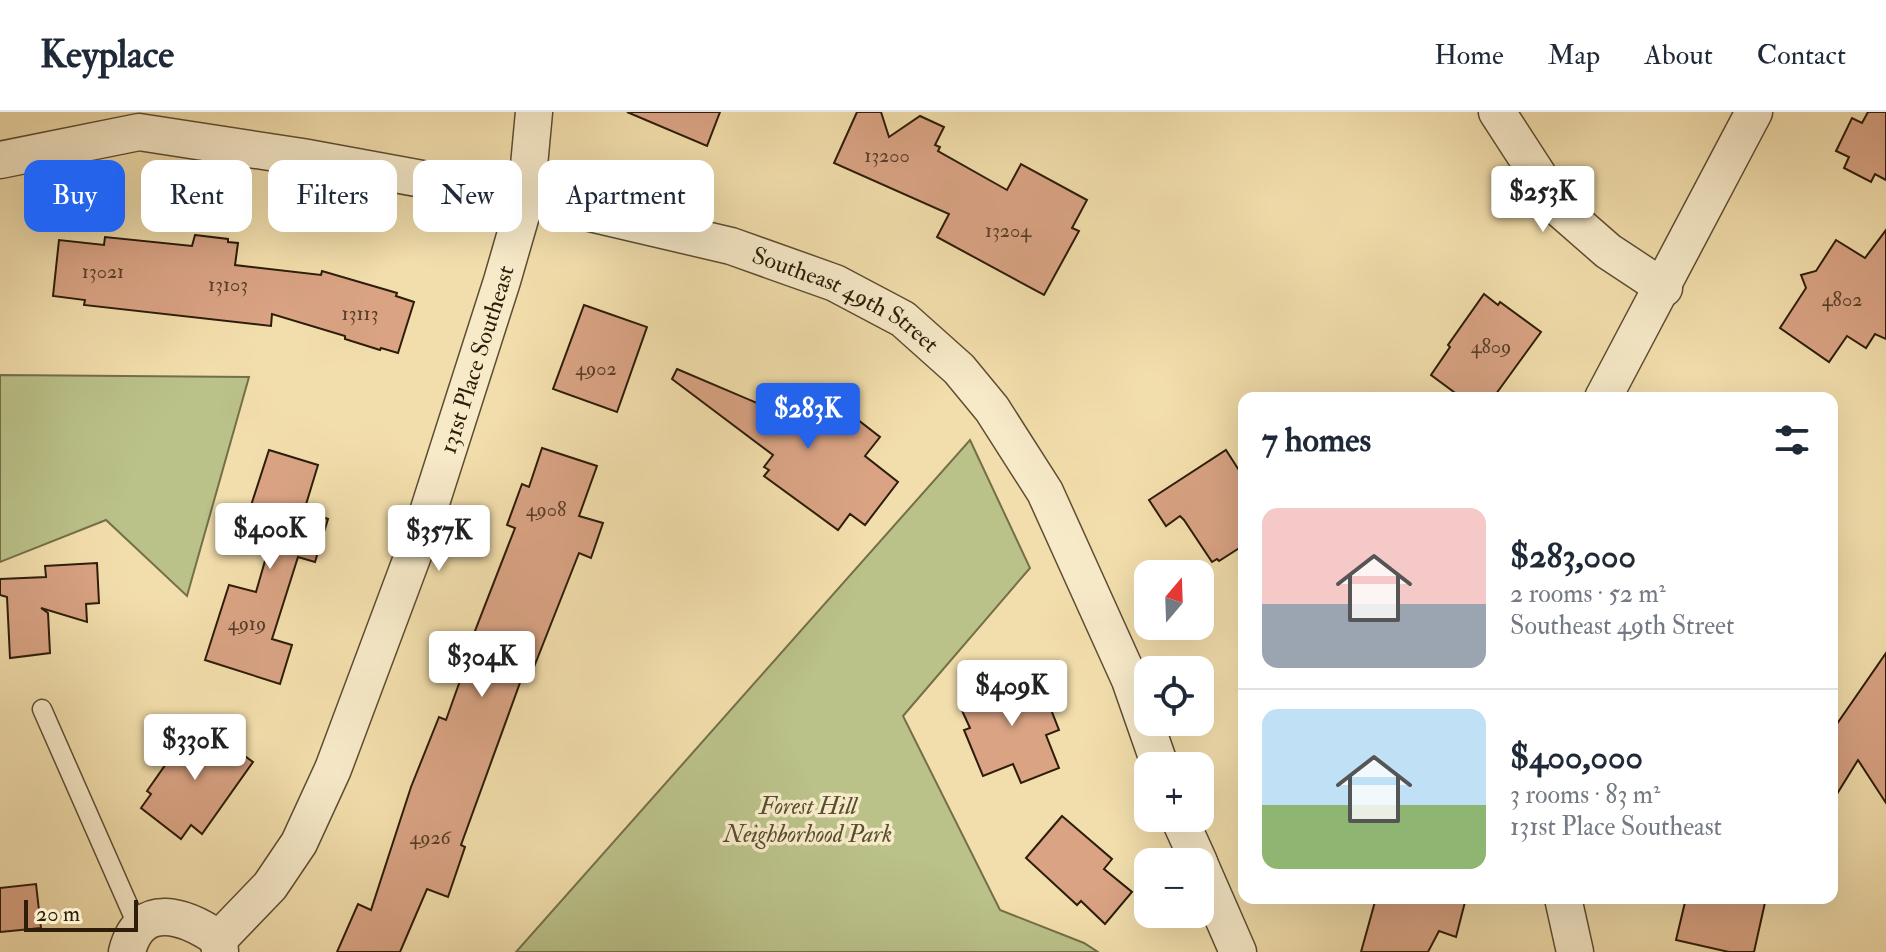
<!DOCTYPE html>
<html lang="en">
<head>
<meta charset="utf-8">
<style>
  :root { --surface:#fff; --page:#f6f6f7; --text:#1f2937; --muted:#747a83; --line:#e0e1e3; --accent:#2563eb }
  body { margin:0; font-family:"IM FELL Double Pica",serif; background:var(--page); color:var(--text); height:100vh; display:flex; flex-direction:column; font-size:30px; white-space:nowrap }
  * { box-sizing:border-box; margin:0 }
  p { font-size:26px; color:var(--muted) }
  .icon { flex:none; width:44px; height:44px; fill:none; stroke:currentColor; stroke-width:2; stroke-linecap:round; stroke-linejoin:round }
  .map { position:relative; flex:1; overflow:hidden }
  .side { position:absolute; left:1238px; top:280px; width:600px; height:512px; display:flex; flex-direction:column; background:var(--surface); border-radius:16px; box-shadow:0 8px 32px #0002 }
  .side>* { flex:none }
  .banner { position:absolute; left:24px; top:48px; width:760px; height:72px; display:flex; gap:16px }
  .needle { width:52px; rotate:19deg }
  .buttons { position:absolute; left:1134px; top:448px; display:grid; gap:16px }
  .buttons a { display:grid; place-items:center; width:80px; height:80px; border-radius:16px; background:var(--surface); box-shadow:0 8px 32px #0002; font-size:40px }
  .scale { position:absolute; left:24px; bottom:20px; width:114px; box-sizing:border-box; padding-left:8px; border:4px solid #2d1d09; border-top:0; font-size:22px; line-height:28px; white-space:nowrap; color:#2d1d09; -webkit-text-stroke:6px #f7eac9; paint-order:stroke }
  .price { position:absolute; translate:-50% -68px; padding:0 18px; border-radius:8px; background:#fff; color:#222; font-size:26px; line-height:52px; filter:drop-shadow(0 2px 4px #0008) }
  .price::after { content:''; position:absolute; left:50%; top:48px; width:24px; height:18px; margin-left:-12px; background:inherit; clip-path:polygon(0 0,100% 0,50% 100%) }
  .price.selected { background:var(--accent); color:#fff }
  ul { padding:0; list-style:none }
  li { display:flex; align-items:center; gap:24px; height:200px; padding:0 24px }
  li+li { border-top:2px solid var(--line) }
  li span { display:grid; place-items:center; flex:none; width:224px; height:160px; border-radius:16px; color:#555 }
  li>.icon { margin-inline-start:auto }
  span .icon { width:96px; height:96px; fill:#fffc; stroke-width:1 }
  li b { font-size:34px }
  h2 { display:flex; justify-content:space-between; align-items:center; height:96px; padding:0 24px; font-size:34px }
  .chip { padding:0 28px; border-radius:16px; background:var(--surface); box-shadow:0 8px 32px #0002; font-size:28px; line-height:72px }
  .chip.selected { background:var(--accent); color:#fff }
  header { display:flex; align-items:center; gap:48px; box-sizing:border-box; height:112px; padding:0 40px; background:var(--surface); border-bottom:2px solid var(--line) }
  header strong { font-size:38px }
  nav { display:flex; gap:44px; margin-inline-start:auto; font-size:28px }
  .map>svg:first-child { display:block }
  .green { fill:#bac189; stroke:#746f49; stroke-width:2 }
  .building { fill:#d9a384; stroke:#2d1d09; stroke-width:2 }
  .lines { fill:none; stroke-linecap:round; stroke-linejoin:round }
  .lane-casing { stroke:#5e4d32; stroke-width:21 }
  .street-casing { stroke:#5e4d32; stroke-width:39 }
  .lane { stroke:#f7eac9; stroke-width:18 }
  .street { stroke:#f7eac9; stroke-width:36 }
  .labels { text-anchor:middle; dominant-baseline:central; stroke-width:7; stroke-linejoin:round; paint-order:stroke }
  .number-label { font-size:20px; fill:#583e28 }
  .street-label { font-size:24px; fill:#2d1d09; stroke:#f7eac9 }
  .park-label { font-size:24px; font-style:italic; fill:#574e2f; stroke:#f7eac9 }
</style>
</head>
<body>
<header>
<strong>Keyplace</strong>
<nav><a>Home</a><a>Map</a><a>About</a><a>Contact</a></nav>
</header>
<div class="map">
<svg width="1886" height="840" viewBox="0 0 1886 840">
  <rect width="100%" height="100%" fill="#f2deac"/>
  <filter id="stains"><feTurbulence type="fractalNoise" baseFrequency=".0025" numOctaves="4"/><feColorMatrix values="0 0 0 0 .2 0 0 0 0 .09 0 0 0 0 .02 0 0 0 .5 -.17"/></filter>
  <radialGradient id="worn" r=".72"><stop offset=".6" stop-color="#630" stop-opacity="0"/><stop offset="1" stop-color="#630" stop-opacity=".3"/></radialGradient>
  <g class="green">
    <path d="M0,263L249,265L187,484L106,408L0,450Z"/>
    <path d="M970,328L1030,456L903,604L1000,798L1084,831L1098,840H516Z"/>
  </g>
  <g class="building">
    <path d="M627,0H720L707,34Z"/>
    <path d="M857,0H881L889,25L920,4L944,15L935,33L940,35L938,39L1007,78L1021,52L1087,88L1072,116L1079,119L1044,183L937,125L949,102L834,51Z"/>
    <path d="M1868,0H1886V68L1875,62L1871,70L1844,56L1849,45L1836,39L1852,6L1862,11Z"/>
    <path d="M1886,118V227L1875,222L1866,236L1847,224L1829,250L1780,216L1806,176L1801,163L1816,159L1836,128L1865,146Z"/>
    <path d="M195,123L228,127V130L238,131L235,153L321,163L322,159L397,181L396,184L414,190L398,241L381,236L380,238L345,227V224L272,202L271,214L84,193L85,188L53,184L59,128L104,133L105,125L192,134Z"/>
    <path d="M1484,182L1498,193L1500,190L1541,220L1493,286H1462L1431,263L1450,235L1448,233Z"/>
    <path d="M584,193L647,215L617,300L553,277Z"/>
    <path d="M677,257L764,294L768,288L784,300L800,283L817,297L827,284L880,325L865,344L898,370L865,413L850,402L838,418L764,364L769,358L764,355L773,343L672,267Z"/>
    <path d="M542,336L597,354L579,404L603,411L591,446L579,441L532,560L525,557L461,733L465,735L448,785L427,777L400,840H337L358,792L371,798L411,675L439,605L446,608L471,538L468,537L515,416L507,413L522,372L529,375Z"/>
    <path d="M269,338L318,353L304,399L328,407L315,450L298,445L272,527L292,533L280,572L205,548L229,473L256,480L273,421L245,412Z"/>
    <path d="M1226,338L1244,366V433L1219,449L1217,447L1212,450L1184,408L1180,404L1166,414L1149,388Z"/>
    <path d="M97,451L99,491L86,492L87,510L41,496L48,501L50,541L10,546L7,485L0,483V467L46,465L45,454Z"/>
    <path d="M1886,541V691L1858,648L1832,690V619Z"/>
    <path d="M1035,557L1059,618L1046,623L1059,656L1021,671L1013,652L983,664L964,618L970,616L959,592Z"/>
    <path d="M196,609L253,650L202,722L191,713L181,727L141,696L151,682L147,679Z"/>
    <path d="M1062,704L1112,747L1104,757L1132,780L1105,812L1081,789L1077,793L1026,746Z"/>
    <path d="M36,772L41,816L0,820V776Z"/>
    <path d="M1376,786H1466L1456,825L1439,819L1428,840H1361Z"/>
    <path d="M1686,786H1766L1754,840H1729L1676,828Z"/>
  </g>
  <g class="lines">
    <g class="lane-casing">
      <path id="lane" d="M42,597L138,815"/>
    </g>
    <g class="street-casing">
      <g id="street">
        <path d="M1497,0L1560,97L1608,139L1664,176"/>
        <path id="s1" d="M0,48L139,20L302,45L526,86L731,134L835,171L903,207L959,257L992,297L1045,380L1130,568L1160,654"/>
        <path d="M1603,286L1754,0"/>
        <path d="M1179,706L1199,750"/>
        <path d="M1200,753L1238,840"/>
        <path d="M1563,786L1575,840"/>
        <path d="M127,840C140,787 186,804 219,827"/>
        <path id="s2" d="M220,840L219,827L270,774L299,731L333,657L422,419L502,169L526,86L534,0"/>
      </g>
    </g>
    <use href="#lane" class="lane"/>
    <use href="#street" class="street"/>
  </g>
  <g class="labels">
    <g class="number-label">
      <text x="887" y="43">13200</text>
      <text x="1008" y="118">13204</text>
      <text x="103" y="159">13021</text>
      <text x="228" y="172">13103</text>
      <text x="1842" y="187">4802</text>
      <text x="360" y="201">13113</text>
      <text x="1491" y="234">4809</text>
      <text x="596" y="256">4902</text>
      <text x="546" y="397">4908</text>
      <text x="247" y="511">4919</text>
      <text x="430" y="725">4926</text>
    </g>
    <g class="street-label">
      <text stroke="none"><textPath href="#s1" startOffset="872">Southeast 49th Street</textPath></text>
      <text stroke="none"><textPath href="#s2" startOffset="654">131st Place Southeast</textPath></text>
    </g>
    <g class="park-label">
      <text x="808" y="694">Forest Hill<tspan x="808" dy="28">Neighborhood Park</tspan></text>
    </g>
  </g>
  <rect width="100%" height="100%" filter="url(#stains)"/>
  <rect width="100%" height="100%" fill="url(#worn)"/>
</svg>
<div class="buttons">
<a><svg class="needle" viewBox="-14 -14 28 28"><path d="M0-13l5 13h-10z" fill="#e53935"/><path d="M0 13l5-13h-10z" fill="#747a83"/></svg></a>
<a><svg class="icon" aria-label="locate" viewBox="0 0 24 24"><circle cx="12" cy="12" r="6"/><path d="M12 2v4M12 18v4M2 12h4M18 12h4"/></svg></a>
<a>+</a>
<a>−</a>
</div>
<div class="scale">20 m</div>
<b class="price" style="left:1543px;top:122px">$253K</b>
<b class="price selected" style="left:808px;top:339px">$283K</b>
<b class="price" style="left:270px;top:459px">$400K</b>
<b class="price" style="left:439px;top:461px">$357K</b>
<b class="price" style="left:482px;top:587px">$304K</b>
<b class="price" style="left:1012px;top:616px">$409K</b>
<b class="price" style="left:195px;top:670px">$330K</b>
<div class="banner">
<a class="chip selected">Buy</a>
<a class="chip">Rent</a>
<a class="chip">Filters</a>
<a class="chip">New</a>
<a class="chip">Apartment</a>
</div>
<section class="side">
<h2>7 homes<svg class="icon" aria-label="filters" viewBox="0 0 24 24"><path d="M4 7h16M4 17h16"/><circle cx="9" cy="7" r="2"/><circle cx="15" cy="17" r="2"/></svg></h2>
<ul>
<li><span style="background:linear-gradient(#f6c9c9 60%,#9aa5b1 0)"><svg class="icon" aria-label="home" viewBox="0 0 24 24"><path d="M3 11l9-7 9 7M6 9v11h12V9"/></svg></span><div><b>$283,000</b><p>2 rooms · 52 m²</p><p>Southeast 49th Street</p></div></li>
<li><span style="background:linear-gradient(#bfe0f5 60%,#8fb573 0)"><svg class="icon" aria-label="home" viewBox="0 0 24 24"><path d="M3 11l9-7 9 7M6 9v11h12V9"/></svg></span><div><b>$400,000</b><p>3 rooms · 83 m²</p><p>131st Place Southeast</p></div></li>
</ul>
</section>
</div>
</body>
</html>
